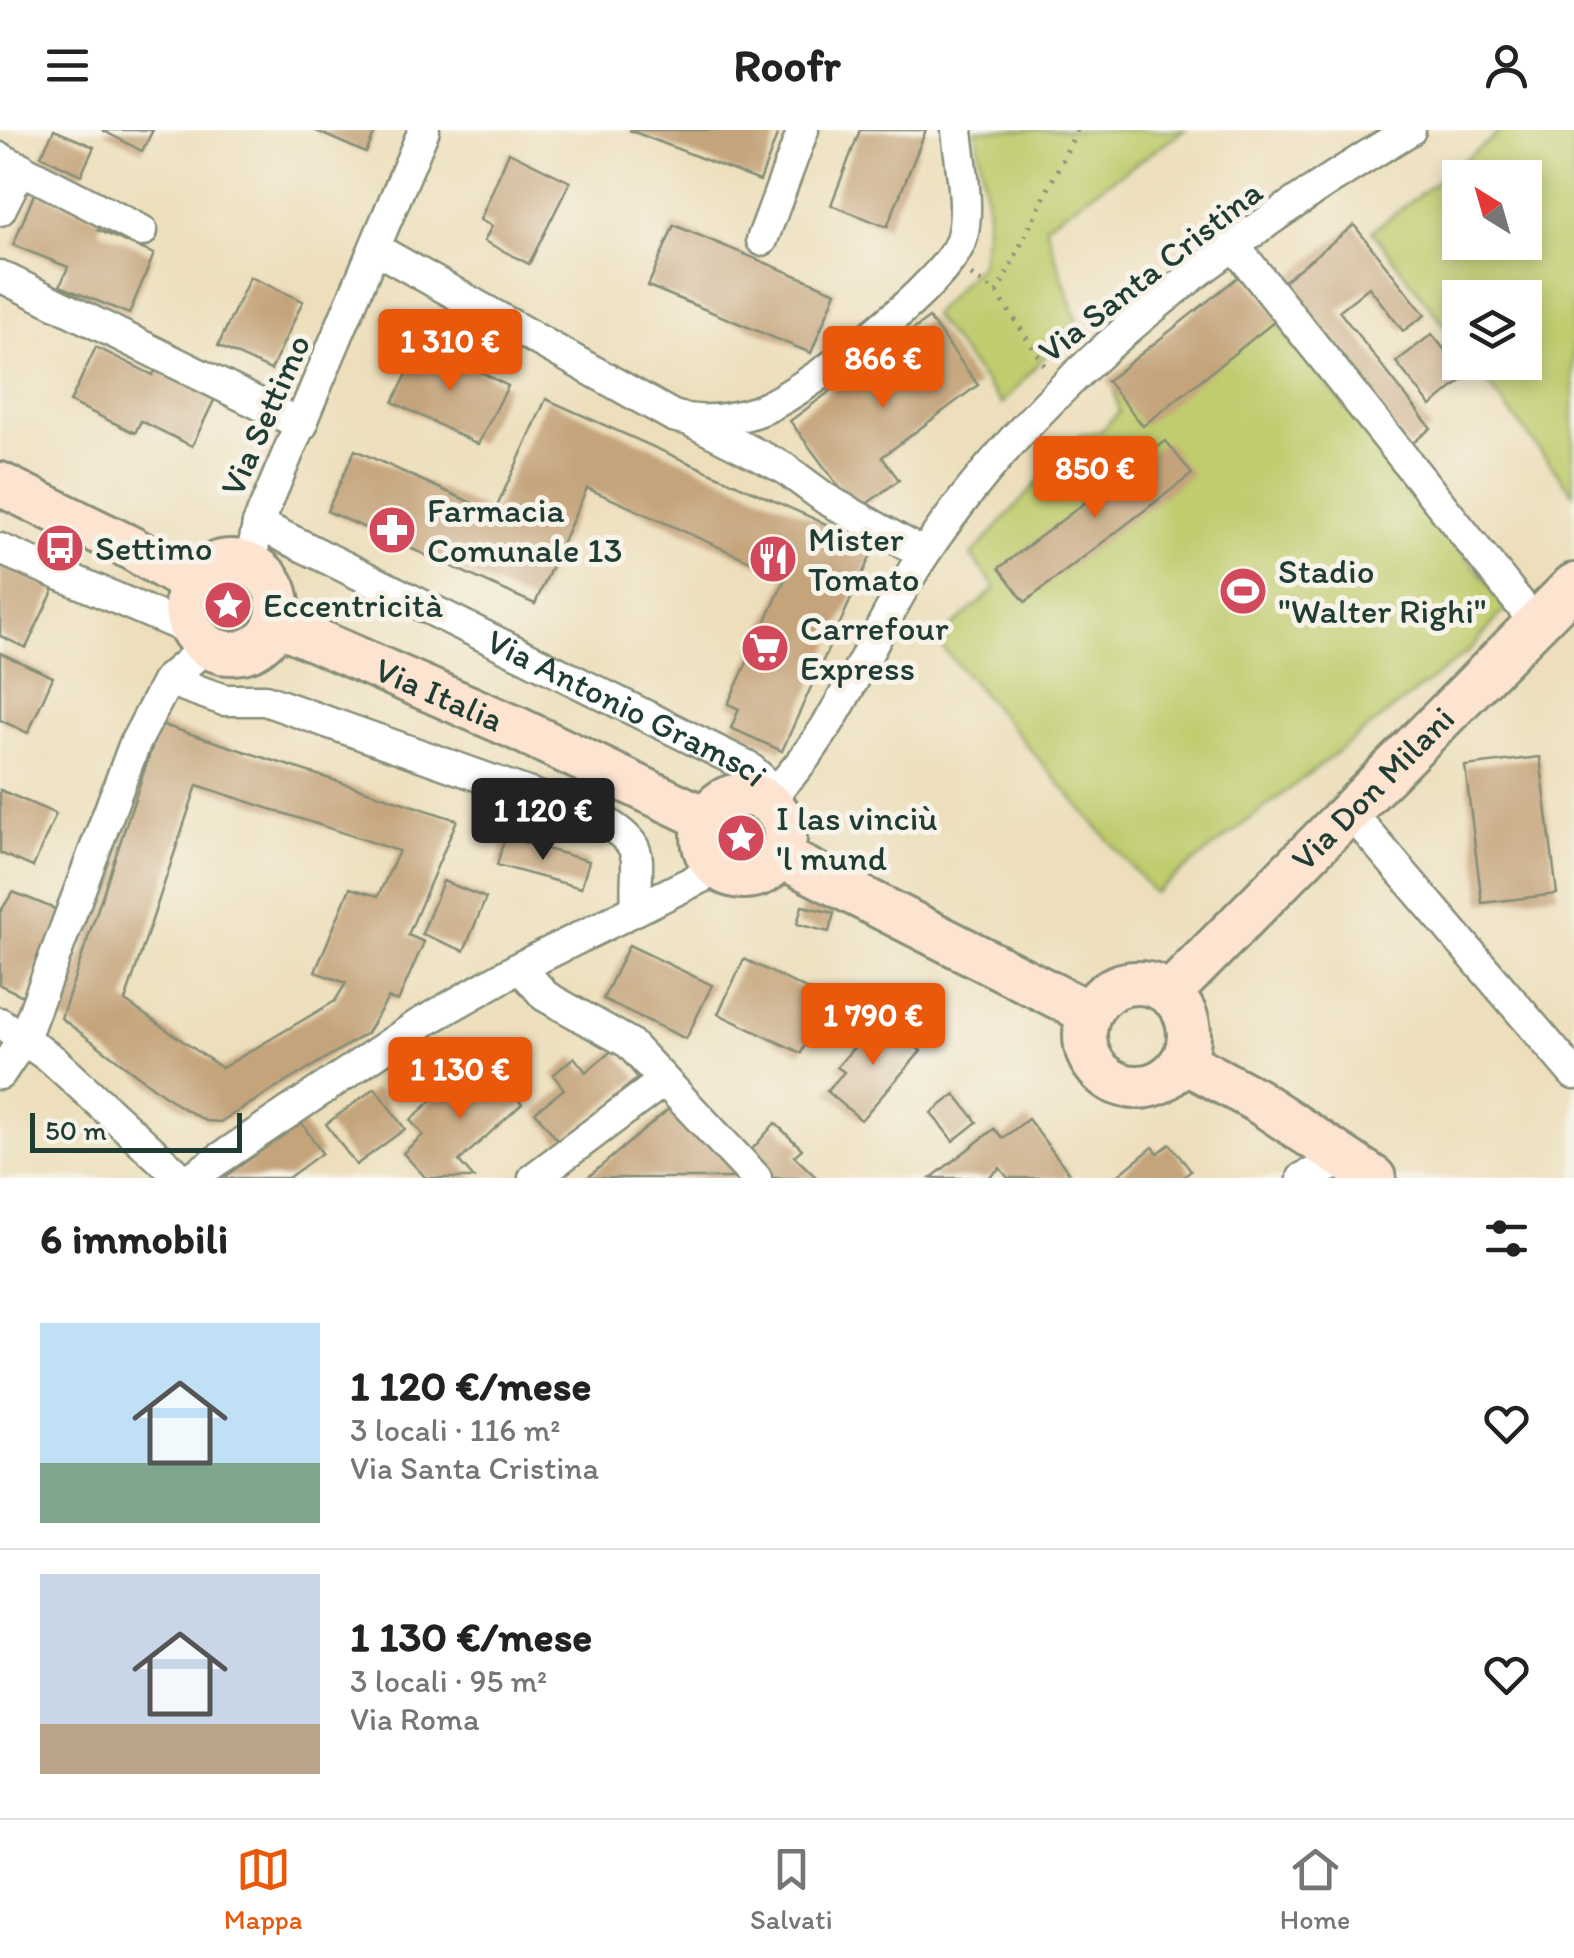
<!DOCTYPE html>
<html lang="it">
<head>
<meta charset="utf-8">
<style>
  :root { --surface:#fff; --page:#f2f2f2; --text:#222; --muted:#767676; --line:#e0e0e0; --accent:#ea580c }
  body { margin:0; font-family:Itim,sans-serif; background:var(--page); color:var(--text); height:100vh; display:flex; flex-direction:column; font-size:38px; white-space:nowrap }
  * { box-sizing:border-box; margin:0 }
  p { font-size:32px; color:var(--muted) }
  .icon { flex:none; width:55px; height:55px; fill:none; stroke:currentColor; stroke-width:2; stroke-linecap:round; stroke-linejoin:round }
  .map { position:relative; height:1048px; overflow:hidden }
  .side { display:flex; flex-direction:column; background:var(--surface); flex:1 }
  .side>* { flex:none }
  .needle { width:65px; rotate:323deg }
  .buttons { position:absolute; left:1442px; top:30px; display:grid; gap:20px }
  .buttons a { display:grid; place-items:center; width:100px; height:100px; border-radius:0px; background:var(--surface); box-shadow:0 5px 15px #0003; font-size:50px }
  .scale { position:absolute; left:30px; bottom:25px; width:212px; box-sizing:border-box; padding-left:10px; border:5px solid #1f3d34; border-top:0; font-size:28px; line-height:35px; white-space:nowrap; color:#1f3d34; -webkit-text-stroke:8px #f7f3e8; paint-order:stroke }
  .price { position:absolute; translate:-50% -85px; padding:0 22px; border-radius:10px; background:var(--accent); color:#fff; font-size:32px; line-height:65px; filter:drop-shadow(0 2px 5px #0008) }
  .price::after { content:''; position:absolute; left:50%; top:60px; width:30px; height:22px; margin-left:-15px; background:inherit; clip-path:polygon(0 0,100% 0,50% 100%) }
  .price.current { background:#222; color:#fff }
  ul { padding:0; list-style:none }
  li { display:flex; align-items:center; gap:30px; height:250px; padding:0 40px }
  li+li { border-top:2px solid var(--line) }
  li span { display:grid; place-items:center; flex:none; width:280px; height:200px; border-radius:0px; color:#555 }
  li>.icon { margin-inline-start:auto }
  span .icon { width:120px; height:120px; fill:#fffc; stroke-width:1 }
  li b { font-size:42px }
  h2 { display:flex; justify-content:space-between; align-items:center; height:120px; padding:0 40px; font-size:42px }
  header { display:flex; justify-content:space-between; align-items:center; height:130px; padding:0 40px; background:var(--surface); font-size:45px; font-weight:700 }
  .menu { display:flex; justify-content:space-around; align-items:center; height:140px; border-top:2px solid var(--line); background:var(--surface); font-size:28px; color:var(--muted) }
  .menu a { display:grid; justify-items:center; gap:5px }
  .menu .current { color:var(--accent) }
  .map>svg:first-child { display:block }
  .green { fill:#c0cc6e; stroke:#708451; stroke-width:2.5; fill-rule:evenodd }
  .building { fill:#c5a47b; fill-rule:evenodd }
  .lines { fill:none; stroke-linecap:round; stroke-linejoin:round }
  .street-casing { stroke:#868e78; stroke-width:35 }
  .secondary-casing { stroke:#868e78; stroke-width:48 }
  .path { stroke:#868e78; stroke-width:5; stroke-dasharray:2.5 8; stroke-linecap:butt }
  .street { stroke:#fff; stroke-width:30 }
  .secondary { stroke:#fde4d1; stroke-width:42 }
  .labels { text-anchor:middle; dominant-baseline:central; stroke-width:10; stroke-linejoin:round; paint-order:stroke }
  .street-label { font-size:35px; fill:#1f3d34; stroke:#f7f3e8 }
  .poi-label { font-size:35px; fill:#1f3d34; stroke:#f7f3e8; text-anchor:start }
</style>
</head>
<body>
<header><svg class="icon" aria-label="menu" viewBox="0 0 24 24"><path d="M4 6h16M4 12h16M4 18h16"/></svg>Roofr<svg class="icon" aria-label="person" viewBox="0 0 24 24"><circle cx="12" cy="8" r="4"/><path d="M4 21q1-7 8-7t8 7"/></svg></header>
<div class="map">
<svg width="1574" height="1048" viewBox="0 0 1574 1048">
  <rect width="100%" height="100%" fill="#f7f3e8"/>
  <filter id="ink" filterUnits="userSpaceOnUse"><feTurbulence type="fractalNoise" baseFrequency=".01" numOctaves="2"/><feDisplacementMap in="SourceGraphic" scale="20" xChannelSelector="R" yChannelSelector="G"/><feConvolveMatrix kernelMatrix="1 2 1 2 8 2 1 2 1" color-interpolation-filters="sRGB"/></filter>
  <filter id="wash" filterUnits="userSpaceOnUse"><feTurbulence type="fractalNoise" baseFrequency=".0048" numOctaves="4" result="noise"/><feDisplacementMap in="SourceGraphic" scale="40" xChannelSelector="R" yChannelSelector="G"/><feGaussianBlur stdDeviation="2.25" result="paint"/><feColorMatrix in="noise" values="0 0 0 0 0 0 0 0 0 0 0 0 0 0 0 0 0 1.4 0 .05"/><feComposite in="paint" operator="in"/></filter>
  <g filter="url(#wash)">
    <rect width="100%" height="100%" fill="#eddfbc"/>
    <g class="green">
      <path d="M976,0H1185L1045,95L1077,190L1002,274L932,185L981,133L988,80Z"/>
      <path d="M1503,0H1574L1573,363L1472,233L1525,232V168H1460V216L1372,101ZM1460,48H1525V112H1460Z"/>
      <path d="M1245,153L1507,477L1471,519L1154,763L936,510L996,458L971,426L1081,304L1101,301L1119,282L1114,260Z"/>
    </g>
    <g id="blocks">
      <g class="building">
        <path d="M54,0L94,17L81,45L41,26Z"/>
        <path d="M102,0H153L142,21Z"/>
        <path d="M314,0H376L366,23Z"/>
        <path d="M629,0H779L760,51Z"/>
        <path d="M860,0H926L887,97L831,75Z"/>
        <path d="M509,22L570,52L529,134L484,111L492,96L480,90Z"/>
        <path d="M35,62L103,90L98,100L154,124L129,184L60,156L68,137L13,115Z"/>
        <path d="M674,95L836,162L811,223L648,156Z"/>
        <path d="M1354,95L1425,185L1403,201L1369,157L1339,181L1431,298L1408,317L1275,158Z"/>
        <path d="M1243,143L1279,188L1143,296L1107,251Z"/>
        <path d="M250,147L303,171L271,240L218,216Z"/>
        <path d="M929,188L978,255L882,327L899,350L857,381L790,291Z"/>
        <path d="M1432,204L1466,247L1431,276L1396,232Z"/>
        <path d="M423,213L508,256L478,314L393,272Z"/>
        <path d="M96,217L153,245L159,233L218,262L192,316L141,291L135,303L70,272Z"/>
        <path d="M546,269L875,416L782,621L731,598L739,579L728,574L786,447L587,358L535,474L327,381L355,320L494,383Z"/>
        <path d="M1166,311L1192,344L1025,472L999,438Z"/>
        <path d="M0,434L54,459L26,518L0,506Z"/>
        <path d="M0,523L53,547L28,603L0,590Z"/>
        <path d="M160,594L457,690L408,805L424,812L398,871L388,868L367,903L220,992L206,991L176,974L61,888ZM197,655L399,721L378,766L350,758L315,842L346,853L335,871L222,938L125,871Z"/>
        <path d="M1540,627L1557,764L1482,773L1465,636Z"/>
        <path d="M0,660L56,684L33,737L0,723Z"/>
        <path d="M505,707L589,731L581,758L497,735Z"/>
        <path d="M443,751L486,768L464,821L422,804Z"/>
        <path d="M13,762L65,783L23,866L0,855V782Z"/>
        <path d="M802,776L834,783L829,802L797,794Z"/>
        <path d="M629,815L712,855L686,909L603,869Z"/>
        <path d="M744,829L827,869L801,923L718,884Z"/>
        <path d="M881,886L921,921L861,990L827,961L844,942L837,937Z"/>
        <path d="M614,919L638,948L559,1012L535,982L564,959L553,945L574,927L586,942Z"/>
        <path d="M480,927L522,974L459,1031L474,1048H426L403,1023L423,1005L410,990Z"/>
        <path d="M375,958L405,999L356,1035L326,994Z"/>
        <path d="M955,964L977,992L953,1011L931,983Z"/>
        <path d="M670,978L748,1048H587Z"/>
        <path d="M1028,989L1070,1044L1064,1048H1008L1000,1038L988,1048H931L994,999L1003,1008Z"/>
        <path d="M301,992L322,1023L288,1048H223Z"/>
        <path d="M775,993L802,1019L794,1026L817,1048H772L748,1024Z"/>
        <path d="M1170,1014L1191,1041L1182,1048H1115L1153,1017L1158,1023Z"/>
      </g>
    </g>
  </g>
  <g filter="url(#ink)">
    <use href="#blocks" fill-opacity="0" stroke="#868e78" stroke-width="2.5"/>
    <g class="lines">
      <g class="street-casing">
        <g id="street">
          <path d="M0,28L142,101"/>
          <path d="M0,80L21,38"/>
          <path d="M762,110L803,0"/>
          <path d="M1236,118L1537,495"/>
          <path d="M376,119L673,286C700,294 729,290 755,282C799,268 951,152 962,107C970,73 960,34 957,0"/>
          <path d="M0,146L302,295"/>
          <path d="M693,292L784,338L826,369L924,424"/>
          <path id="s1" d="M258,394L747,636L776,662"/>
          <path d="M0,419L193,501"/>
          <path d="M250,435L258,394L424,0"/>
          <path d="M168,550L224,570H265L598,688C652,719 633,726 637,779"/>
          <path d="M766,671C839,603 870,504 924,424C1045,243 1226,110 1410,0"/>
          <path d="M1350,682L1574,944"/>
          <path d="M520,837L545,866L629,913L756,1048"/>
          <path d="M0,893L53,930L181,1048"/>
          <path d="M0,944L24,908L135,613L168,550L199,523L211,519"/>
          <path d="M191,1048L418,895L520,837L718,739"/>
          <path d="M534,1048L662,952"/>
          <path d="M1303,1048L1347,1028"/>
        </g>
      </g>
      <g class="secondary-casing">
        <g id="secondary">
          <path d="M0,354L131,418L193,454"/>
          <circle cx="232" cy="477" r="46"/>
          <path id="s2" d="M276,493L516,598L706,689"/>
          <circle cx="744" cy="706" r="41"/>
          <path d="M780,726L1089,883"/>
          <circle cx="1137" cy="905" r="52"/>
          <path id="s3" d="M1170,863L1574,455"/>
          <path d="M1183,931L1256,970L1374,1048"/>
        </g>
      </g>
      <g class="path">
        <path d="M971,145L997,163L1045,236"/>
        <path d="M997,163L1077,0"/>
      </g>
      <use href="#street" class="street"/>
      <use href="#secondary" class="secondary"/>
    </g>
  </g>
  <defs>
    <g id="pharmacy-disc" transform="scale(2.5)"><circle r="9.5" fill="#d1495b" stroke="#f7f3e8"/><path d="M-2-6h4v4h4v4h-4v4h-4v-4h-4v-4h4Z" fill="#fff"/></g>
    <g id="bus-disc" transform="scale(2.5)"><circle r="9.5" fill="#d1495b" stroke="#f7f3e8"/><path d="M-5-6H5V4H4V6H2V4H-2V6H-4V4H-5ZM-3.5-4V0h7V-4ZM-3.5 1.2v1.5H-2V1.2ZM2 1.2v1.5H3.5V1.2Z" fill="#fff"/></g>
    <g id="restaurant-disc" transform="scale(2.5)"><circle r="9.5" fill="#d1495b" stroke="#f7f3e8"/><path d="M-5-6h1v4h1v-4h1v4h1v-4h1v5L-1.5 .5V6h-2V.5L-5-1ZM5-6V6H3V1.5H1.5Q1.5-4 5-6Z" fill="#fff"/></g>
    <g id="stadium-disc" transform="scale(2.5)"><circle r="9.5" fill="#d1495b" stroke="#f7f3e8"/><path d="M0-5a6.5 5 0 1 0 0 10a6.5 5 0 1 0 0-10ZM-3.5-1.8h7v3.6h-7Z" fill="#fff"/></g>
    <g id="sight-disc" transform="scale(2.5)"><circle r="9.5" fill="#d1495b" stroke="#f7f3e8"/><path d="M0-6L1.8-2.2L6-1.7L2.9 1.2L3.7 5.4L0 3.3L-3.7 5.4L-2.9 1.2L-6-1.7L-1.8-2.2Z" fill="#fff"/></g>
    <g id="supermarket-disc" transform="scale(2.5)"><circle r="9.5" fill="#d1495b" stroke="#f7f3e8"/><path d="M-6-5.5h2.5l.6 2H6L4.5 2H-2.5L-4.4-4H-6ZM-1.5 3.2a1.3 1.3 0 1 0 .1 0ZM3 3.2a1.3 1.3 0 1 0 .1 0Z" fill="#fff"/></g>
  </defs>
  <g fill-rule="evenodd">
    <use href="#pharmacy-disc" x="392" y="400"/>
    <use href="#bus-disc" x="60" y="418"/>
    <use href="#restaurant-disc" x="773" y="429"/>
    <use href="#stadium-disc" x="1243" y="461"/>
    <use href="#sight-disc" x="228" y="475"/>
    <use href="#supermarket-disc" x="765" y="518"/>
    <use href="#sight-disc" x="741" y="708"/>
  </g>
  <g class="labels">
    <g class="street-label">
      <text transform="translate(1150 141) rotate(-38)">Via Santa Cristina</text>
      <text transform="translate(265 285) rotate(-66)">Via Settimo</text>
      <text stroke="none"><textPath href="#s2" startOffset="178">Via Italia</textPath></text>
      <text stroke="none"><textPath href="#s1" startOffset="412">Via Antonio Gramsci</textPath></text>
      <text stroke="none"><textPath href="#s3" startOffset="288">Via Don Milani</textPath></text>
    </g>
    <g class="poi-label">
      <text x="427" y="380">Farmacia<tspan x="427" dy="40">Comunale 13</tspan></text>
      <text x="808" y="409">Mister<tspan x="808" dy="40">Tomato</tspan></text>
      <text x="95" y="418">Settimo</text>
      <text x="1278" y="441">Stadio<tspan x="1278" dy="40">"Walter Righi"</tspan></text>
      <text x="263" y="475">Eccentricità</text>
      <text x="800" y="498">Carrefour<tspan x="800" dy="40">Express</tspan></text>
      <text x="776" y="688">I las vinciù<tspan x="776" dy="40">'l mund</tspan></text>
    </g>
  </g>
</svg>
<div class="buttons">
<a><svg class="needle" viewBox="-14 -14 28 28"><path d="M0-13l5 13h-10z" fill="#e53935"/><path d="M0 13l5-13h-10z" fill="#767676"/></svg></a>
<a><svg class="icon" aria-label="layers" viewBox="0 0 24 24"><path d="M12 4l9 5-9 5-9-5zM3 14l9 5 9-5"/></svg></a>
</div>
<div class="scale">50 m</div>
<b class="price" style="left:450px;top:264px">1 310 €</b>
<b class="price" style="left:883px;top:281px">866 €</b>
<b class="price" style="left:1095px;top:391px">850 €</b>
<b class="price current" style="left:543px;top:733px">1 120 €</b>
<b class="price" style="left:873px;top:938px">1 790 €</b>
<b class="price" style="left:460px;top:992px">1 130 €</b>
</div>
<section class="side">
<h2>6 immobili<svg class="icon" aria-label="filters" viewBox="0 0 24 24"><path d="M4 7h16M4 17h16"/><circle cx="9" cy="7" r="2"/><circle cx="15" cy="17" r="2"/></svg></h2>
<ul>
<li><span style="background:linear-gradient(#bfe0f5 70%,#7fa58c 0)"><svg class="icon" aria-label="home" viewBox="0 0 24 24"><path d="M3 11l9-7 9 7M6 9v11h12V9"/></svg></span><div><b>1 120 €/mese</b><p>3 locali · 116 m²</p><p>Via Santa Cristina</p></div><svg class="icon" aria-label="heart" viewBox="0 0 24 24"><path d="M12 20l-8-8c-3-5 5-10 8-4 3-6 11-1 8 4z"/></svg></li>
<li><span style="background:linear-gradient(#c9d6e8 75%,#b9a48a 0)"><svg class="icon" aria-label="home" viewBox="0 0 24 24"><path d="M3 11l9-7 9 7M6 9v11h12V9"/></svg></span><div><b>1 130 €/mese</b><p>3 locali · 95 m²</p><p>Via Roma</p></div><svg class="icon" aria-label="heart" viewBox="0 0 24 24"><path d="M12 20l-8-8c-3-5 5-10 8-4 3-6 11-1 8 4z"/></svg></li>
</ul>
</section>
<nav class="menu">
<a class="current"><svg class="icon" aria-label="map" viewBox="0 0 24 24"><path d="M3 6l6-2 6 2 6-2v14l-6 2-6-2-6 2zM9 4v14M15 6v14"/></svg>Mappa</a>
<a><svg class="icon" aria-label="saved" viewBox="0 0 24 24"><path d="M7 4h10v16l-5-4-5 4z"/></svg>Salvati</a>
<a><svg class="icon" aria-label="home" viewBox="0 0 24 24"><path d="M3 11l9-7 9 7M6 9v11h12V9"/></svg>Home</a>
</nav>
</body>
</html>
